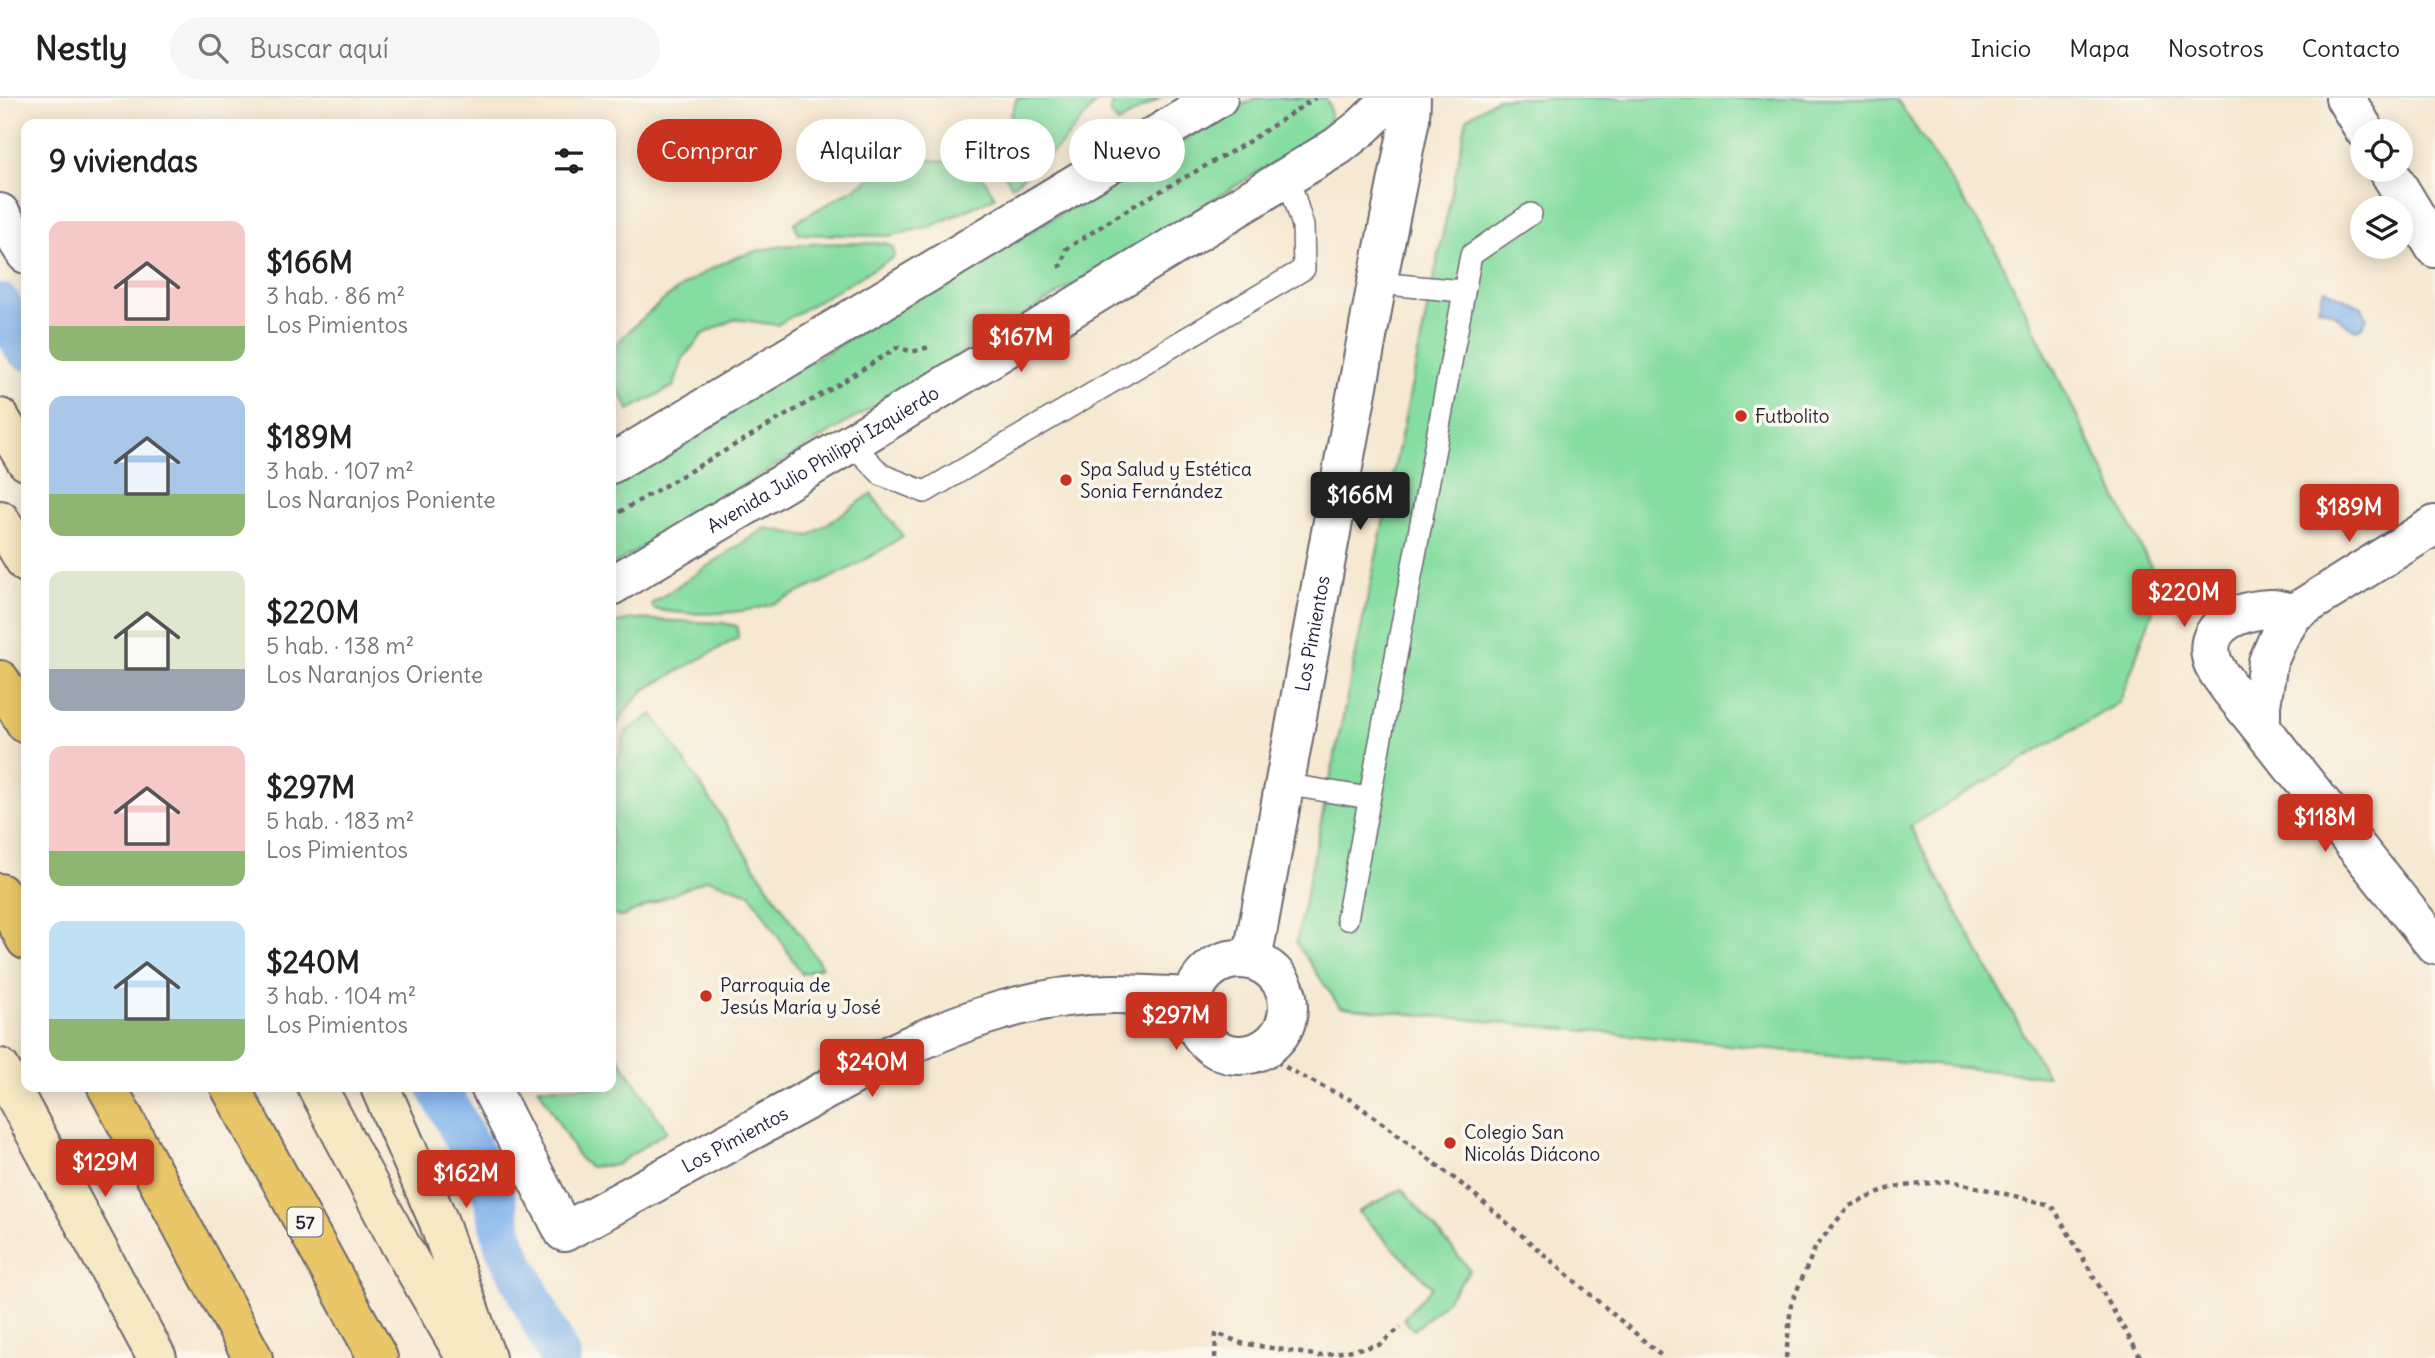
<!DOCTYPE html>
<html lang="es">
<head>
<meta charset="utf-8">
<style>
  :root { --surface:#fff; --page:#f6f6f6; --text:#202124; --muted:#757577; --line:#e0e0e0; --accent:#c8321e }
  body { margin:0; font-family:Delius,sans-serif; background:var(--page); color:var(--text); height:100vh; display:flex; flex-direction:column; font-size:26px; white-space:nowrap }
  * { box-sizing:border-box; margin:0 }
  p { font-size:23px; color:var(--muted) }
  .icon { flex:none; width:38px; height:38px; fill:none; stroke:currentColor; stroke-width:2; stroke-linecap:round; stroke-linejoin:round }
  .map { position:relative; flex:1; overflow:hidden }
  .details { position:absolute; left:21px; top:21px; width:595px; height:973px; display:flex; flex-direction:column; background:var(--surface); border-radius:14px; box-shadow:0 4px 18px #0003 }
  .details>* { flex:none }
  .guide { position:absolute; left:637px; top:21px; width:665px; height:63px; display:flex; gap:14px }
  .tools { position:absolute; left:2350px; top:21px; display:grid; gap:14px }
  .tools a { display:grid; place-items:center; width:63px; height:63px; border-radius:50%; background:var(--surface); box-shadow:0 4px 18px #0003; font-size:35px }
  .price { position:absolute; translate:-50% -60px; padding:0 16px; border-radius:7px; background:var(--accent); color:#fff; font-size:23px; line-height:46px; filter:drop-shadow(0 2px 4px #0008) }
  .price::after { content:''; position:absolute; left:50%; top:42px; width:21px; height:16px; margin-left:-10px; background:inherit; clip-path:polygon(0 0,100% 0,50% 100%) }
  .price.selected { background:#222; color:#fff }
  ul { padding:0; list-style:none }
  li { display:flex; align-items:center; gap:21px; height:175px; padding:0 28px }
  li span { display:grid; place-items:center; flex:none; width:196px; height:140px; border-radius:14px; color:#555 }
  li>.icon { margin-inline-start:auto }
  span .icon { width:84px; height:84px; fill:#fffc; stroke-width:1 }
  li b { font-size:30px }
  h2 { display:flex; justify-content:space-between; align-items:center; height:84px; padding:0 28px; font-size:30px }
  .pill { padding:0 24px; border-radius:32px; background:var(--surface); box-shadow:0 4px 18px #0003; font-size:24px; line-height:63px }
  .pill.selected { background:var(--accent); color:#fff }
  header { display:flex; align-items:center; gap:42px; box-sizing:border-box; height:98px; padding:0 35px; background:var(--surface); border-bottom:2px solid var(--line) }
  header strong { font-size:33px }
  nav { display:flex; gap:38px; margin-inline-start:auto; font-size:24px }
  .search { width:490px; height:63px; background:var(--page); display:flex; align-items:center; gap:18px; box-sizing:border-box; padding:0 24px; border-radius:38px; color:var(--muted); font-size:26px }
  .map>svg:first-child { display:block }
  .green { fill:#86dda1; stroke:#54806e; stroke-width:2 }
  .water { fill:#80b2ec; stroke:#516a94; stroke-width:2 }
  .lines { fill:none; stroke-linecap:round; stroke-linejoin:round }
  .canal { stroke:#80b2ec; stroke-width:42 }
  .lane-casing { stroke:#6c6770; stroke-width:24 }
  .street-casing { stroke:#6c6770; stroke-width:42 }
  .secondary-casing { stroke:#6c6770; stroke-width:42 }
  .highway-casing { stroke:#6c6770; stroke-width:42 }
  .path { stroke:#6c6770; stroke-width:4.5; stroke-dasharray:5 5; stroke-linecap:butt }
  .lane { stroke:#fff; stroke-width:21 }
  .street { stroke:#fff; stroke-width:38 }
  .secondary { stroke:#f6e9c3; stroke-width:38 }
  .highway { stroke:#e9c769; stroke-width:38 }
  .poi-dot { fill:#c8321e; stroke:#fbf7ec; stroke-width:2.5 }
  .labels { text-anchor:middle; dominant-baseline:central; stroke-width:7; stroke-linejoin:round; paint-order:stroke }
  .shield { fill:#fbf7ec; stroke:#636270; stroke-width:2 }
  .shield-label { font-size:18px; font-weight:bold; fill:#22223b }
  .poi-label { font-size:19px; fill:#22223b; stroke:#fbf7ec; text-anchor:start }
  .street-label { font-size:19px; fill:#22223b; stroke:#fbf7ec }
</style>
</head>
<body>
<header>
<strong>Nestly</strong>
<div class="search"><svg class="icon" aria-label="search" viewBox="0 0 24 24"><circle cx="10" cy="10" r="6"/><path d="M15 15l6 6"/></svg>Buscar aquí</div>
<nav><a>Inicio</a><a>Mapa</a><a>Nosotros</a><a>Contacto</a></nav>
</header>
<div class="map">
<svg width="2435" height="1260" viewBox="0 0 2435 1260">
  <rect width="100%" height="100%" fill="#fbf7ec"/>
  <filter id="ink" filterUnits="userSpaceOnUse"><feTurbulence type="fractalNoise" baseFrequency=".0143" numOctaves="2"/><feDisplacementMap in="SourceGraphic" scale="14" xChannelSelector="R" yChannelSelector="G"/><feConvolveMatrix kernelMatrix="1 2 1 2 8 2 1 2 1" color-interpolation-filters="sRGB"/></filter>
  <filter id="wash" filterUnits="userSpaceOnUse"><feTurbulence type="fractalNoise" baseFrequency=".00686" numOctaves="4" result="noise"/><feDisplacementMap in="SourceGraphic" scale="28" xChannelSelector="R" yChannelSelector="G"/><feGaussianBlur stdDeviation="1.57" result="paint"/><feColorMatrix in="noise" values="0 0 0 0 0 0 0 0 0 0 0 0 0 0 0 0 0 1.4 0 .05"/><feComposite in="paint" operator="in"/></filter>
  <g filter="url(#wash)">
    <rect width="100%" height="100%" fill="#f6e8d1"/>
    <g class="green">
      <path d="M1017,0H1100L1059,49L1012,88L985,46L1010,20Z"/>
      <path d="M1116,0H1160L1118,25L1109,14Z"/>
      <path d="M1255,0H1326C1334,15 1330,23 1321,36L611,468V382Z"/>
      <path d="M1498,0H1896L1993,147L2161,490L2120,604L1910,728L2047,978L1340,909L1296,845L1467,20Z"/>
      <path d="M909,59L948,64L971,60L995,99L932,128L889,138L799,136L794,125Z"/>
      <path d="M885,145L893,149L894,159L777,227L735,221L703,236L683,260L674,288L629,312L611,278V252C654,205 712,158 777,149C812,144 850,146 885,145Z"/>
      <path d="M871,396L903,438C868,462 832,481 793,497C783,501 773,507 762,509C728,517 688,518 654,511L651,506L765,430L809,438Z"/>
      <path d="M632,521L722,525L737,528L738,540L644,592L628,609L611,637V527Z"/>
      <path d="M653,616L822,869L802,876L750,795L707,781L622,819L611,816V662L618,661L626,634Z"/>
      <path d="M611,948L667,1033L616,1067L590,1069L579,1060L538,989H611Z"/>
      <path d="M1402,1091L1470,1172L1446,1203L1414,1232L1403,1221L1432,1189L1358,1114Z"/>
    </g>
    <path class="water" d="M2324,191L2362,209L2367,220L2362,229L2356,232C2339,226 2343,215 2318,210Z"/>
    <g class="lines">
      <g class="canal">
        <path d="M0,206L26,251"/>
        <path d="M438,989L493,1093L505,1147L560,1260"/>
      </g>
    </g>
  </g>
  <g filter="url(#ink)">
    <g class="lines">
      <g class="lane-casing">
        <g id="lane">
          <path d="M1377,185L1462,193"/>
          <path d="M851,345L882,377L925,394L1304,171L1303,128L1288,78"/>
          <path d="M1283,686L1369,700"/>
          <path d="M1347,821L1471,157L1531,116"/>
        </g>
      </g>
      <g class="street-casing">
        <g id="street">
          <path d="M2345,0L2365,33"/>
          <path d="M2388,72L2435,150"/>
          <path d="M0,115L26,156"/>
          <path d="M611,366L1218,0"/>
          <path id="s1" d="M611,488L851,345L1338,48L1362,29L1387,5"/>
          <path d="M2294,515C2287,514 2280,512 2273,511C2247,510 2204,524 2211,558C2213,570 2223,581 2230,591L2435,847"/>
          <path d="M2261,628V607L2268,564L2279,539L2294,515L2435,427"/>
          <circle cx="1240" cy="909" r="48"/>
          <path id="s2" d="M1252,862L1377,185L1410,21L1411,1"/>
          <path id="s3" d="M490,989L564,1134L896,954C964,921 1036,896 1112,896C1139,896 1166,898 1193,899"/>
        </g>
      </g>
      <g class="secondary-casing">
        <g id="secondary">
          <path d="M0,320L26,363"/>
          <path d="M0,422L26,465"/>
          <path d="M0,970L157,1260"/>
          <path d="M317,989L400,1146L466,1260"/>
          <path d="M380,989L438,1122L486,1260"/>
        </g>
      </g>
      <g class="highway-casing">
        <g id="highway">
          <path d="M0,582L26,626"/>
          <path d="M0,795L26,842"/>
          <path d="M107,989L253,1260"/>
          <path d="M230,989L378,1260"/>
        </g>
      </g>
      <g class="path">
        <path d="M1058,169L1062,167L1066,151L1130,110L1243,47L1315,0"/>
        <path d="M611,419L836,288L898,249L912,254L929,249"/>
        <path d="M1259,954L1305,980L1351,1002L1401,1039L1468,1091L1664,1260"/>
        <path d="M1215,1260L1216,1235L1241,1245L1320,1258L1379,1247L1401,1229"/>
        <path d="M1786,1260L1791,1206L1816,1148L1849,1108L1893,1089L1951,1083L2052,1107L2141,1260"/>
      </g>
      <use href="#lane" class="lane"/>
      <use href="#street" class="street"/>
      <use href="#secondary" class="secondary"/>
      <use href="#highway" class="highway"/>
    </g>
  </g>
  <g class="poi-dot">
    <circle cx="1741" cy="318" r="7"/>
    <circle cx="1066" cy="382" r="7"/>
    <circle cx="706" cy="898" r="7"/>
    <circle cx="1450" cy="1045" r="7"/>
  </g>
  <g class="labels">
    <rect class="shield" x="287.5" y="1109.5" width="35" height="29" rx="5"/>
    <g class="shield-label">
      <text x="305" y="1124">57</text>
    </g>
    <g class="poi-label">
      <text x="1755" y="318">Futbolito</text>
      <text x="1080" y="371">Spa Salud y Estética<tspan x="1080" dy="22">Sonia Fernández</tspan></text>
      <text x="720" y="887">Parroquia de<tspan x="720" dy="22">Jesús María y José</tspan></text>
      <text x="1464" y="1034">Colegio San<tspan x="1464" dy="22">Nicolás Diácono</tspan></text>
    </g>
    <g class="street-label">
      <text stroke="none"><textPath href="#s1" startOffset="247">Avenida Julio Philippi Izquierdo</textPath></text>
      <text stroke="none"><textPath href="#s2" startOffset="332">Los Pimientos</textPath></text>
      <text stroke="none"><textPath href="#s3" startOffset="357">Los Pimientos</textPath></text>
    </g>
  </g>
</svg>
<div class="tools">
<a><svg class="icon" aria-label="locate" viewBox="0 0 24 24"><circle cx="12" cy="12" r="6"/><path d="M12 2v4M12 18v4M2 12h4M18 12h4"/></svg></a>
<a><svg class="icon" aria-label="layers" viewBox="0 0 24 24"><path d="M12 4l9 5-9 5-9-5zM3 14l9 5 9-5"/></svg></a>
</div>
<b class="price" style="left:1021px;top:276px">$167M</b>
<b class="price selected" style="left:1360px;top:434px">$166M</b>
<b class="price" style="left:2349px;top:446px">$189M</b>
<b class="price" style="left:2184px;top:531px">$220M</b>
<b class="price" style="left:2325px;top:756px">$118M</b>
<b class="price" style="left:1176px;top:954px">$297M</b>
<b class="price" style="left:872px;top:1001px">$240M</b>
<b class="price" style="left:105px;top:1101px">$129M</b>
<b class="price" style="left:466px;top:1112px">$162M</b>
<div class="guide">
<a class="pill selected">Comprar</a>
<a class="pill">Alquilar</a>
<a class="pill">Filtros</a>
<a class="pill">Nuevo</a>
</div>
<section class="details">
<h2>9 viviendas<svg class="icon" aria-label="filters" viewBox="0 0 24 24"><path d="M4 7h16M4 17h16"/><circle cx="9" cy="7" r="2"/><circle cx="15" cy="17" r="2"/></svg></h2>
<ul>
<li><span style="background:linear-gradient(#f6c9c9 75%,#8fb573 0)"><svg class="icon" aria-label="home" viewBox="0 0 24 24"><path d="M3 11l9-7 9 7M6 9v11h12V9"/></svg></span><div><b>$166M</b><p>3 hab. · 86 m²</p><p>Los Pimientos</p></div></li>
<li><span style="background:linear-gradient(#a9c7e8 70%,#8fb573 0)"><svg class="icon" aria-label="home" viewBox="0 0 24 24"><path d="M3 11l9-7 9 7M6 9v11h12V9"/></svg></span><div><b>$189M</b><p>3 hab. · 107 m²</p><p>Los Naranjos Poniente</p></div></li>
<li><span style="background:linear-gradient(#dfe7d0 70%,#9aa5b1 0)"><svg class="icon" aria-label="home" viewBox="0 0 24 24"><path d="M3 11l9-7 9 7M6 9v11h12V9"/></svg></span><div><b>$220M</b><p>5 hab. · 138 m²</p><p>Los Naranjos Oriente</p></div></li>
<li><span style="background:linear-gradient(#f6c9c9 75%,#8fb573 0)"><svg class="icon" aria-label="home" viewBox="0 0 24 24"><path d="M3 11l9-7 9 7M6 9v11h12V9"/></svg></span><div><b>$297M</b><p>5 hab. · 183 m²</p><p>Los Pimientos</p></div></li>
<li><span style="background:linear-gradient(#bfe0f5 70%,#8fb573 0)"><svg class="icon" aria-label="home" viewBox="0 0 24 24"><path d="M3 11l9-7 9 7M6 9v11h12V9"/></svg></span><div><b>$240M</b><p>3 hab. · 104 m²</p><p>Los Pimientos</p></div></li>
</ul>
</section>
</div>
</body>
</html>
